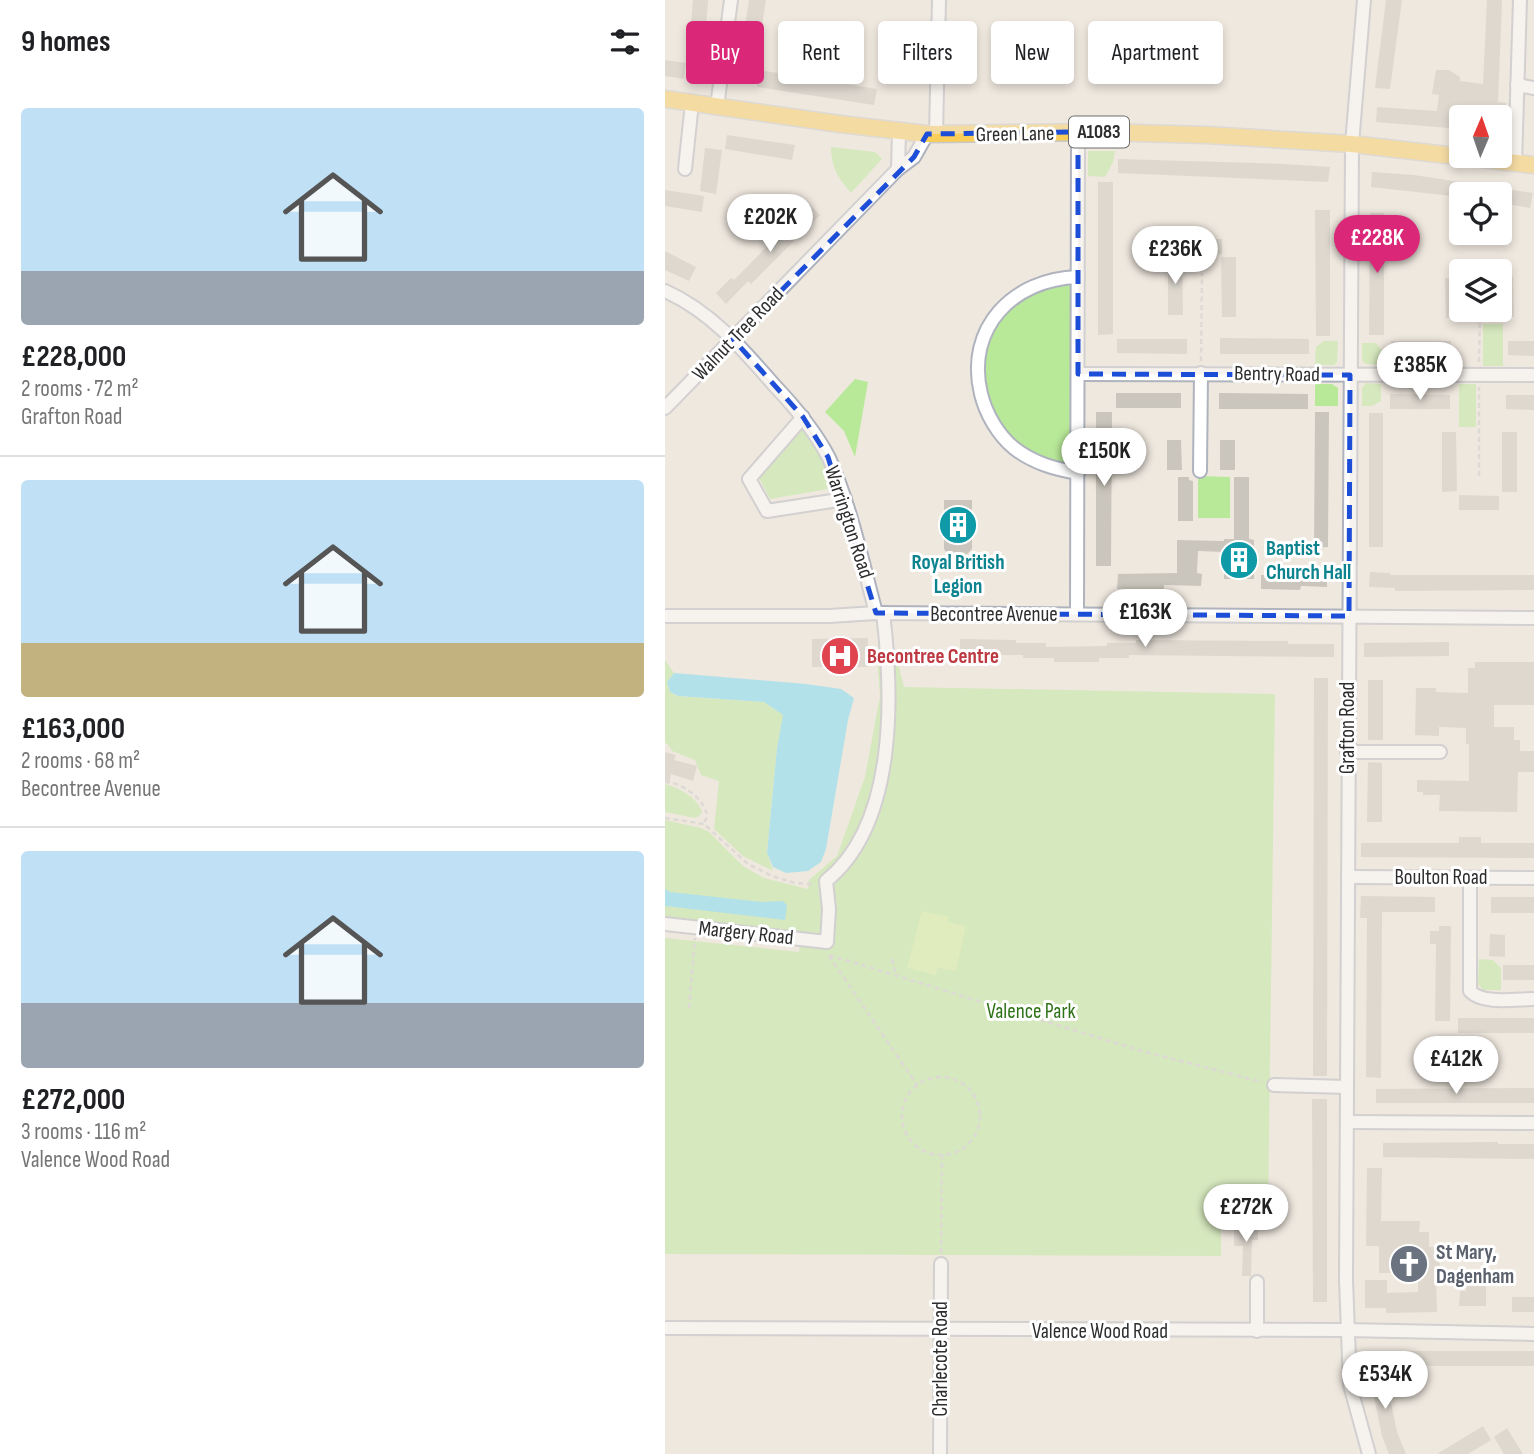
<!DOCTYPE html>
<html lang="en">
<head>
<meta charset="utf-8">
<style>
  :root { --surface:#fff; --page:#f2f2f2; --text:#202124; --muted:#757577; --line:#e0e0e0; --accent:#db2777 }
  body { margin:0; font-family:"Sofia Sans Condensed",sans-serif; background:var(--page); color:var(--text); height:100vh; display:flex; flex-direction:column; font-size:26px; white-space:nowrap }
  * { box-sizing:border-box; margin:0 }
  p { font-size:23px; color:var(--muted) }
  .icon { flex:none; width:38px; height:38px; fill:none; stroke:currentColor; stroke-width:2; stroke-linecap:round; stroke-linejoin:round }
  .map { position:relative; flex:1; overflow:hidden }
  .drawer { display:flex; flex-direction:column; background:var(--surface); width:665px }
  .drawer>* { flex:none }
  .hud { position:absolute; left:21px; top:21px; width:665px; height:63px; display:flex; gap:14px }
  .needle { width:46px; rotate:2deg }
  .controls { position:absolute; left:784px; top:105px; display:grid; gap:14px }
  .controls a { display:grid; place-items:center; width:63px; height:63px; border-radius:7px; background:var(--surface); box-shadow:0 4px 10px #0003; font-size:35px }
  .price { position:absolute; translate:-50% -60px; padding:0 16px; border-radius:24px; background:#fff; color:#222; font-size:23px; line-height:46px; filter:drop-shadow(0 2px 4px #0008) }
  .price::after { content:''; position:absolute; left:50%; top:42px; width:21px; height:16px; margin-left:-10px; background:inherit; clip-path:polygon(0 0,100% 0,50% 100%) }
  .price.active { background:var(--accent); color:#fff }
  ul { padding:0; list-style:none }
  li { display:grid; align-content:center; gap:14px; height:371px; padding:0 21px }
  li+li { border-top:2px solid var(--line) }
  li span { display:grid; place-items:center; height:217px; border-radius:7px; color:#555 }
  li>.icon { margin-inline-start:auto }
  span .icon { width:126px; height:126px; fill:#fffc; stroke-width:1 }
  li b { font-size:30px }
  h2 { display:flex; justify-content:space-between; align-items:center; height:84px; padding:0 21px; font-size:30px }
  .pill { padding:0 24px; border-radius:7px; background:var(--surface); box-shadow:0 4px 10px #0003; font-size:24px; line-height:63px }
  .pill.active { background:var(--accent); color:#fff }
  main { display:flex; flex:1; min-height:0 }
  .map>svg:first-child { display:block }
  .green { fill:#b8e998 }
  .pitch { fill:#cef194 }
  .water { fill:#6cdaf8 }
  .building { fill:#cbc6bd }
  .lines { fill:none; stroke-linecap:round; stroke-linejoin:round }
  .minor-casing { stroke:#afb3be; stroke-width:16 }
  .major-casing { stroke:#c8c8c8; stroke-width:19 }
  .path { stroke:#c8c8c8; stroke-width:2.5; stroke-dasharray:5 3.5; stroke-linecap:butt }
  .minor { stroke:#fff; stroke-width:12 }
  .major { stroke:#fbcd59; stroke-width:16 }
  .marked { fill:none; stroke:#1d4ed8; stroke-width:5; stroke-dasharray:14 9; stroke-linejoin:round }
  .labels { text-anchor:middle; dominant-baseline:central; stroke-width:6; stroke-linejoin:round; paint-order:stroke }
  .shield { fill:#fff; stroke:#6c6c6c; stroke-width:2 }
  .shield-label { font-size:19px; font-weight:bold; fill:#2d2d2d }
  .street-label { font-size:21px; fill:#2d2d2d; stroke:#fff }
  .culture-label { font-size:21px; font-weight:bold; fill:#0d838f; stroke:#fff; text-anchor:start }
  .health-label { font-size:21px; font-weight:bold; fill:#be3a42; stroke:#fff; text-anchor:start }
  .park-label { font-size:21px; fill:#2d7216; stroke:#fff }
  .worship-label { font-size:21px; font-weight:bold; fill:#5b616d; stroke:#fff; text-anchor:start }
</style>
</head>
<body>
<main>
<section class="drawer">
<h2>9 homes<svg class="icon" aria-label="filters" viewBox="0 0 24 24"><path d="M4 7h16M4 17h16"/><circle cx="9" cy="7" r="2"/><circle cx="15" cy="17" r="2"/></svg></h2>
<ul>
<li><span style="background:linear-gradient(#bfe0f5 75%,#9aa5b1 0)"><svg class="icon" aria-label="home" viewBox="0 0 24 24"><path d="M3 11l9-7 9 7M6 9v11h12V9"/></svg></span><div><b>£228,000</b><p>2 rooms · 72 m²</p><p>Grafton Road</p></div></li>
<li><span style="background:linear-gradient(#bfe0f5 75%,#c2b280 0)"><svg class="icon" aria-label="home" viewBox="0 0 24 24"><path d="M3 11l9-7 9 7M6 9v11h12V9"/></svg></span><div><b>£163,000</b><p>2 rooms · 68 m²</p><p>Becontree Avenue</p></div></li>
<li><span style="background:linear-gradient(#bfe0f5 70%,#9aa5b1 0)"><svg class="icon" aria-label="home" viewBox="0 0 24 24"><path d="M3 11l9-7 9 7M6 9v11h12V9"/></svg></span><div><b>£272,000</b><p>3 rooms · 116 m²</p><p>Valence Wood Road</p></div></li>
</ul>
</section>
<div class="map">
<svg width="869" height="1454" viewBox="0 0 869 1454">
  <rect width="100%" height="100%" fill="#efe8df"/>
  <g class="green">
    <path d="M166,147L210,152L217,159L186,193C173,178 166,167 166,147Z"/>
    <path d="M423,151H450L448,162L440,177L423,176Z"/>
    <path d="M413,277V473L349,448L319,406L313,349L350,297Z"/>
    <rect x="818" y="324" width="20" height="42"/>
    <path d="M659,341H673L672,362L669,365H650L651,347Z"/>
    <path d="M697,343H711L716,349L715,365L700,364L697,360Z"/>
    <path d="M190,379L203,382L190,457L179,431L160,412Z"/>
    <path d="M701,383L716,384V401L707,406H697V388Z"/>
    <path d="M650,384H667L673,388V406H650Z"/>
    <rect x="794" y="384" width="17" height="43"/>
    <path d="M139,427L157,457L169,488L105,499L93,476Z"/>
    <path d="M533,476L565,477V518H533Z"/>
    <path d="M216,638L227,640L239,687L610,694L603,1212L556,1211V1256L0,1254V938L134,952L137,934L0,921V820L36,828L44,832L78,866L99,878L143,889L144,880L172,856L200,777L215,696L212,657Z"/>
    <path d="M0,660L9,673L2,682L5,692L12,696L99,702L119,715L112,748L102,852L108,871L78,856L49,829L54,781L36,775L30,760L7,751L3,744L0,743Z"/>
    <path d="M0,784C14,788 32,797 37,812L34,816L30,818L0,812Z"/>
    <path d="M814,959L828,960L836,968V990H818L813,984Z"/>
  </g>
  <path class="pitch" d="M257,911L284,917L283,922L301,926L291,971L273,968L271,975L242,968Z"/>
  <g class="water">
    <path d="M9,673L141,684L176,689L189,698L183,720L161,849L156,862L143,871L121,873L108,867L102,853L112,748L118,715L99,702L13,696L5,692L2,682Z"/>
    <path d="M0,889L5,892L97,902L118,901L122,905L120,920L0,906Z"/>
  </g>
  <g class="building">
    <path d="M28,0H43L39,59L23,58Z"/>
    <path d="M84,0H101L90,70L74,68Z"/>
    <path d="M721,0H737L725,89L710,88Z"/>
    <path d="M822,0H837L833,102L841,103V117H796V129L711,122L712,107L772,111L774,95L767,94L771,70H784L795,77V81L818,84Z"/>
    <path d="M0,60L21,63L19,79L0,76Z"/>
    <path d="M94,70L212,89L209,105L92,87Z"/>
    <path d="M62,135L130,145L127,160L60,149Z"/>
    <path d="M40,148L57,150L51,194L35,191Z"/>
    <path d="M453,159L620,164L665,167L663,182L453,173Z"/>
    <path d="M707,172L749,175L868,193L865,208L835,203V194H796V197L706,187Z"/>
    <path d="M433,182H448V334L433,335Z"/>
    <path d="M0,190L39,196L37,212L0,206Z"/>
    <path d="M144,204L155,215L86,284L83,281L61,304L51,293L66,278L69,280Z"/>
    <path d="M650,210H665V336H651Z"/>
    <path d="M705,213H719V335H704Z"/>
    <path d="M517,239H557V254L517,253Z"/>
    <path d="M0,251L31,267L24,281L0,270Z"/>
    <path d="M503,256H517L518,315H503Z"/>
    <path d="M556,257H571V317H557Z"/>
    <rect x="804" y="259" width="20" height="12"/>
    <path d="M835,277H848L849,317H835Z"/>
    <path d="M780,278H795V318H781Z"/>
    <path d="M555,338L644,339V354H555Z"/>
    <path d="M452,339H522V354L452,353Z"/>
    <path d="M726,341H786L785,356L726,355Z"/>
    <path d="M843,341H869V356L843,355Z"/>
    <rect x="451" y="393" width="65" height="15"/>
    <path d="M554,393L643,394V409H554Z"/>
    <path d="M725,394L785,395V409H725Z"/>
    <path d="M841,395H869V410L841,409Z"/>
    <path d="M431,412H447L446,566H431Z"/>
    <path d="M650,412H664L663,547L649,548Z"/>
    <rect x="704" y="413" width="14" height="134"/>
    <path d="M777,432H791L792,491L777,492Z"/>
    <rect x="837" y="432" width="15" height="60"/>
    <path d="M502,440H516L517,470H502Z"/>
    <rect x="555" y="440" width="15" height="30"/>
    <path d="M513,477H524V480L528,481V521H513Z"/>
    <path d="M569,477H584V539L589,540V579H559V552L533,551L532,573L537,574L536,586L499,585V589H452L453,574L512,573V540L559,541V539H569Z"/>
    <path d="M794,495L834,496V510H794Z"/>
    <path d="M279,500H307V549L298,558L296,564H289L279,549Z"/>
    <path d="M642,572H662V587L636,586L635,590L596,589V575H642Z"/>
    <path d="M705,572L725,573V575H869V590L730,591V588L704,587Z"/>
    <path d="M203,638V667H147V639Z"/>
    <path d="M295,639L351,640V643H381V647L442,646V643H471V640L623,641V644H669V657L464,655V658H434V662H389V658H358V655H295Z"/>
    <path d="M784,642V656L699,657V643Z"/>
    <path d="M810,662H869V705H829V727H849V740H855V751H869V772H853L852,812L774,811L775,795H758V792H752V780L804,781V744H801V728L774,727V736L750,735L751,688H771V692L803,693V668H810Z"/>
    <path d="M649,678H663L662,1076H648Z"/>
    <rect x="703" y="680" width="15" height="60"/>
    <path d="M0,752L11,755L9,760L32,766L28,781L6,774L4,784L0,783Z"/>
    <path d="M703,762L717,763V822H702Z"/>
    <path d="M794,837H816V843H869V858L696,857V843H794Z"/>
    <path d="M696,896L770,897V912H717L716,1078L701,1077L702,918H695Z"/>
    <rect x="826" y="897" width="43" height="16"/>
    <path d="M774,926H786L785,1021H770L771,944H765V931H774Z"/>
    <path d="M825,934L840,935V957L824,956Z"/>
    <rect x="838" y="965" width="31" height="15"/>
    <rect x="793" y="1018" width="76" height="15"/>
    <path d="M869,1088V1103H711V1089Z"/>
    <path d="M647,1099H662V1302H648Z"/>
    <path d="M833,1142V1144H869V1159L718,1157V1143Z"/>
    <path d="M702,1168H717L716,1221H755L754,1232H764V1247H787V1261H774L777,1274L771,1280L772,1312L721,1313V1308H700V1280H722V1293L753,1292V1273H714V1246H701Z"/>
    <path d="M569,1224H593V1240H587L586,1276H577L578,1246H569Z"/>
    <path d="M801,1280L815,1281V1284H821V1306H794L795,1291H801Z"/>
    <rect x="847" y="1297" width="22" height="15"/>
    <rect x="724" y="1351" width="145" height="15"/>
    <path d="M718,1365L732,1432L741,1454H724L717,1436L703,1368Z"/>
    <path d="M818,1426L826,1440L803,1454H772Z"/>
    <path d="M842,1428L853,1446L858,1454H839L829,1437Z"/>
  </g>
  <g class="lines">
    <g class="minor-casing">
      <g id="minor">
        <path d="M699,0L687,144L681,1280L685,1385L704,1454"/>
        <path d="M852,85L869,88"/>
        <path d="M52,107L66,0"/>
        <path d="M271,134L274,0"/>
        <path d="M850,163L855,0"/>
        <path d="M20,169L27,103"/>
        <path d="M233,169L234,131"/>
        <path d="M413,277C348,279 300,328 316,394C321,414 333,435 349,448C368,463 390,469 413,473"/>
        <path d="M0,291C45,311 77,348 109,385C130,407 150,431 164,458C186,507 197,561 211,613"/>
        <path d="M413,374L869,375"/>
        <path d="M0,408L233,169L249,157L262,134"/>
        <path d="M138,417L84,479L102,511L180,499"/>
        <path d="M535,471L536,373"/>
        <path d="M412,614L413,132"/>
        <path d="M0,616H164L211,613L869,618"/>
        <path d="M682,752H775"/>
        <path d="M683,877L869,878"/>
        <path d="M805,878V991C818,1005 851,999 869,999"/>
        <path d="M0,924L162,942L164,909L161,881C232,824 228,695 218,613"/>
        <path d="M609,1085L682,1087"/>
        <path d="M682,1122L869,1123"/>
        <path d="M592,1282V1331"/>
        <path d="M0,1328L682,1330L869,1334"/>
        <path d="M275,1454L276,1264"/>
      </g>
    </g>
    <g class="major-casing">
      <path id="major" d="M0,99L175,124L262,134L433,132L542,135L687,144L869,165"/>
    </g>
    <g class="path">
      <path d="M536,361L537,273"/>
      <path d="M814,362L815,310"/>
      <path d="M814,476V387"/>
      <path d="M0,781C16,783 40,798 42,816L39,824"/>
      <path d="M0,818L39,824L83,864L107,876L130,883L148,884"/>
      <path d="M164,955L477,1051L597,1082"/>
      <path d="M164,956L252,1085"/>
      <path d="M227,959L231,976"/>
      <path d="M24,1008L30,938"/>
      <circle cx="276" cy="1116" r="39"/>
      <path d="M276,1253L277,1155"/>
    </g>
    <use href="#minor" class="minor"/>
    <use href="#major" class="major"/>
  </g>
  <path d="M0 0H869V1454H0ZM413,132V374L685,375L684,616L211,613L163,457L138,417L68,339L249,157L262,134Z" fill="#efe8df" fill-opacity=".55" fill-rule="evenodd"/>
  <path class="marked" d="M413,132V374L685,375L684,616L211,613L163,457L138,417L68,339L249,157L262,134Z"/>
  <defs>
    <g id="building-disc" transform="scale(2.0125)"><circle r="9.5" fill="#0f9aa8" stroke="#fff"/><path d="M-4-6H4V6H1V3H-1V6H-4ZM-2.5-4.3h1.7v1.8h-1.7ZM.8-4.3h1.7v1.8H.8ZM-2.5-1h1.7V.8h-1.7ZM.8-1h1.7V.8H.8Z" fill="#fff"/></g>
    <g id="hospital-disc" transform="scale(2.0125)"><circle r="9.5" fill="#e0444e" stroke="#fff"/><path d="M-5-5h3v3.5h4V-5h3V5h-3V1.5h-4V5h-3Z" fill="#fff"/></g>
    <g id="church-disc" transform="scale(2.0125)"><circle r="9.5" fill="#6b7280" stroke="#fff"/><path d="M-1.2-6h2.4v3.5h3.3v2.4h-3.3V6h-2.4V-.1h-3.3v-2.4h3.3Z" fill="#fff"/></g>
  </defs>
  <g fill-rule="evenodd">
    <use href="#building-disc" x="293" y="525"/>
    <use href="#building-disc" x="574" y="560"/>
    <use href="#hospital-disc" x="175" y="656"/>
    <use href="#church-disc" x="744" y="1264"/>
  </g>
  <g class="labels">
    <rect class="shield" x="404" y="116.5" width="60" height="31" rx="5"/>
    <g class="shield-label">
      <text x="434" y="132">A1083</text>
    </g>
    <g class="street-label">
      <text transform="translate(350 134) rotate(-1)">Green Lane</text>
      <text transform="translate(73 334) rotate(-46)">Walnut Tree Road</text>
      <text transform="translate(612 374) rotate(1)">Bentry Road</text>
      <text transform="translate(184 522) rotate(72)">Warrington Road</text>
      <text x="329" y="614">Becontree Avenue</text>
      <text transform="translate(682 728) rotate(-90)">Grafton Road</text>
      <text x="776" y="877">Boulton Road</text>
      <text transform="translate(81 933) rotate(6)">Margery Road</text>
      <text x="435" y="1331">Valence Wood Road</text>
      <text transform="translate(275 1359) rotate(-90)">Charlecote Road</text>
    </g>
    <g class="culture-label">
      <text x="601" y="548">Baptist<tspan x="601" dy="24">Church Hall</tspan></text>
      <text x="293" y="562" text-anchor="middle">Royal British<tspan x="293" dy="24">Legion</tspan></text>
    </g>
    <g class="health-label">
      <text x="202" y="656">Becontree Centre</text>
    </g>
    <g class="park-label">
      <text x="366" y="1011">Valence Park</text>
    </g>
    <g class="worship-label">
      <text x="771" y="1252">St Mary,<tspan x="771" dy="24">Dagenham</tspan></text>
    </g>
  </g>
</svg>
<div class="controls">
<a><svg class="needle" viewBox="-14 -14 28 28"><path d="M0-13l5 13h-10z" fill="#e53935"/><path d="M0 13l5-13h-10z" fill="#757577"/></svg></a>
<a><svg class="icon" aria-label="locate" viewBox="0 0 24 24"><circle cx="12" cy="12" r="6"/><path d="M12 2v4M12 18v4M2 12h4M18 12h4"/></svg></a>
<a><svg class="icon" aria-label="layers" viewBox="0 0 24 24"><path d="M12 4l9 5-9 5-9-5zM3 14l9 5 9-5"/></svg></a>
</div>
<b class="price" style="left:105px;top:254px">£202K</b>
<b class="price active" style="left:712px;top:275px">£228K</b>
<b class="price" style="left:510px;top:286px">£236K</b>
<b class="price" style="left:755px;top:402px">£385K</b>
<b class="price" style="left:439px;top:488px">£150K</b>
<b class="price" style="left:480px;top:649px">£163K</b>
<b class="price" style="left:791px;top:1096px">£412K</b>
<b class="price" style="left:581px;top:1244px">£272K</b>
<b class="price" style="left:720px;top:1411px">£534K</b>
<div class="hud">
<a class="pill active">Buy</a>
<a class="pill">Rent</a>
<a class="pill">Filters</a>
<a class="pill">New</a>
<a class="pill">Apartment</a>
</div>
</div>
</main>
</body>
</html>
